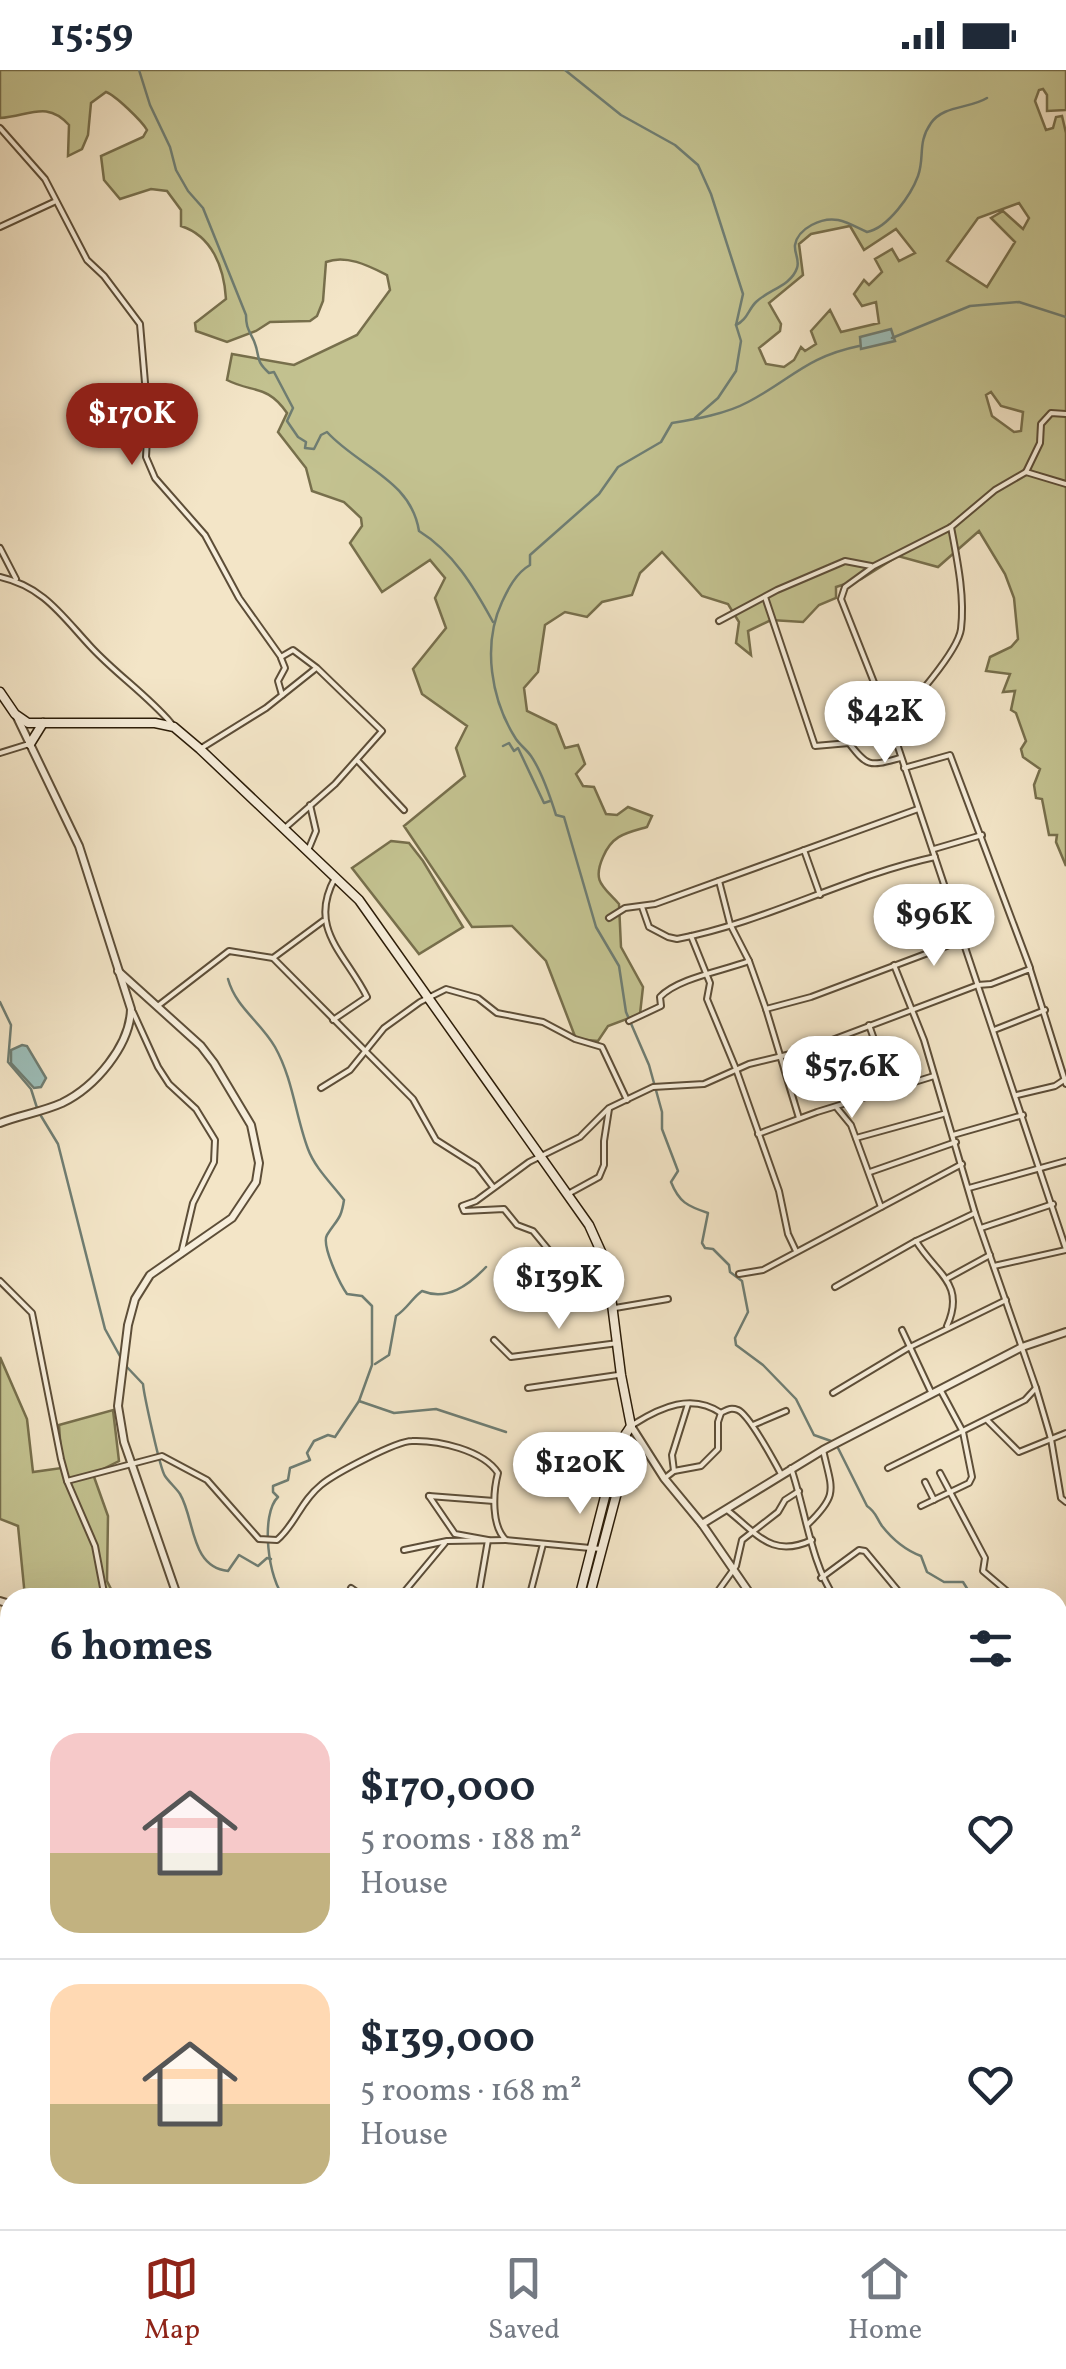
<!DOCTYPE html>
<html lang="en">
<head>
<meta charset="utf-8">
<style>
  :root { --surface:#fff; --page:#f2f2f3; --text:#1f2937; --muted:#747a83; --line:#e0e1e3; --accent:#8f2418 }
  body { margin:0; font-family:Vollkorn,serif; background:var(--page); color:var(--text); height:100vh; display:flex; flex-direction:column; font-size:38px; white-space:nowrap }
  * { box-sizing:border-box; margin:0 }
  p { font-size:32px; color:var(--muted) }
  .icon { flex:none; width:55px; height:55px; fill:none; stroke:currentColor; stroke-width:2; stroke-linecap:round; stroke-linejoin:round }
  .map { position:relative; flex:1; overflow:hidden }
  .drawer { position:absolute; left:0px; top:1518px; width:1068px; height:642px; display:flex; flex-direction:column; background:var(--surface); border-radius:30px 30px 0 0; box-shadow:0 10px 40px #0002 }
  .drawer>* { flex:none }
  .price { position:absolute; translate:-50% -85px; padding:0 22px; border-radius:35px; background:#fff; color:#222; font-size:32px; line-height:65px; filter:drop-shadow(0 2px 5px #0008) }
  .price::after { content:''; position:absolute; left:50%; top:60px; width:30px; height:22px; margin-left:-15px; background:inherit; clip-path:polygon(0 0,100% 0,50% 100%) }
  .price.current { background:var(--accent); color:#fff }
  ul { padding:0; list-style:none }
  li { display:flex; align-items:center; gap:30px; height:250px; padding:0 50px }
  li+li { border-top:2px solid var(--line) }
  li span { display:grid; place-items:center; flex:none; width:280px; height:200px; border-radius:30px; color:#555 }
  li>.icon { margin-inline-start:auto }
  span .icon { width:120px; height:120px; fill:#fffc; stroke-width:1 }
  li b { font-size:42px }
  h2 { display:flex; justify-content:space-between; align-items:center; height:120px; padding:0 50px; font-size:42px }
  .status { display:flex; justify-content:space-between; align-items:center; height:70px; padding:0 50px; background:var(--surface); direction:ltr }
  .status svg { height:28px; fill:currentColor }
  .dock { display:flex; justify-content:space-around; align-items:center; height:140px; border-top:2px solid var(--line); background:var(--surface); font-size:28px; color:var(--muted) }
  .dock a { display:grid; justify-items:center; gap:5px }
  .dock .current { color:var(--accent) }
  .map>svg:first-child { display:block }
  .green { fill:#c3c290; stroke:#776f4c; stroke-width:2.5; fill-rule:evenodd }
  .water { fill:#9cbeb9; stroke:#6f7d72; stroke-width:2.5 }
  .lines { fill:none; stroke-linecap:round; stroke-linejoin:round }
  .stream { stroke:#6f7d72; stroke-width:2.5 }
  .minor-casing { stroke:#5d4e38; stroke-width:8 }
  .tertiary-casing { stroke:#5d4e38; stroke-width:10 }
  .secondary-casing { stroke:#2b1c08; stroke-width:11 }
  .primary-casing { stroke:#2b1c08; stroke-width:12 }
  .minor { stroke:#f7eedb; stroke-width:4 }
  .tertiary { stroke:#f7eedb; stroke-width:6 }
  .secondary { stroke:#f7eedb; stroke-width:8 }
  .primary { stroke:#f3e5c7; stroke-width:9 }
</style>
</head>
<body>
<div class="status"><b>15:59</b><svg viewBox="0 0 49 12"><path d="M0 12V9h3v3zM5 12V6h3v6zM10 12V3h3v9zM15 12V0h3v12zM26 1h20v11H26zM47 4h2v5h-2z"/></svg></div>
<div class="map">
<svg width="1066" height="2159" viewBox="0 0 1066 2159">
  <rect width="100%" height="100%" fill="#f3e5c7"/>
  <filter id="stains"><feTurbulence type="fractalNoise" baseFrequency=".002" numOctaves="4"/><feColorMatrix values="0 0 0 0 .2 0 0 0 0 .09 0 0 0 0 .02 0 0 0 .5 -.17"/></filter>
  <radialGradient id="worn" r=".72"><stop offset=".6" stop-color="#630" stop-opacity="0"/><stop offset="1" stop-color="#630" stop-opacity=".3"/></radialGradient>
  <g class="green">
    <path d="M0,0H1066V40L1047,41V25L1043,19L1039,20L1035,31L1046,60L1053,58L1056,47L1062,46L1066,63V796L1056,772L1057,765H1049L1042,729L1036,728L1034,715L1040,699L1023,687L1021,679L1026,671L1016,643L1011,640L1015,621L1003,622L1010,604L986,601L990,587L1011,577L1018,569L1014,528L1005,504L979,461L938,497L898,486L861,509L836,517V528L819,535L803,552L771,550L748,561L751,585L736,573L739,552L728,534L702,526L662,482L640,503L632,525L602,532L587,547L565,542L545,555L538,602L524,618L527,641L556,655L565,678L578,675L585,694L576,704L583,716L594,717L606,744L617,745L628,737L652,746L647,757C626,763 612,765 603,787C592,812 603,816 619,834L621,877L643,917L640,944L608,956L598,971L576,969L546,891L512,856L472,857L404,756L465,706L456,678L467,656L422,624L413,599L446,558L435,528L445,508L430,490L382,522L350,473L362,456L361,448L344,432L312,421L306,398L278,362L287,343C267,314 252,323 227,310L232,284L294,295L357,265L390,220L387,205C369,196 346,184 326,192L323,231L317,246L310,251L270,252L256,261L227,272L196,261L195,253L226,229C224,197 212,166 181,156V140L167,121L151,119L120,129L104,110L101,86L143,67L147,60C142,51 115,25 106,22L91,33L88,65L82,79L68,86L69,55C47,30 29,46 0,48ZM1019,133L1029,148L1023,159L1003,141L991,148L1015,172L987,217L947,191L978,148ZM850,156L864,180L896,159L915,183L899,191L892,179L875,189L882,202L869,215L864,210L854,224L862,236L876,232L879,253L841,262L830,240L811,261L816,274L805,281L801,277L794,290L784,297L766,294L759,278L780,261L781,254L769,233L803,205L799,174L811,164ZM991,322L1001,336L1023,342L1021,361L1014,362L992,346L986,325Z"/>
    <path d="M391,771L409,773L423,791L463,857L419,884L352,798Z"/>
    <path d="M0,1287L27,1349L33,1402L62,1398L59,1355L113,1340L119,1391L93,1404L108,1446L107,1511L115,1527H25L18,1456L0,1449Z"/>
    <path d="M0,1641L10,1643V1680L0,1695Z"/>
  </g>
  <g class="water">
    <path d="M891,259L895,271L861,279L860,267Z"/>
    <path d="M22,975L27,976L46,1008L41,1017L34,1018L11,993V980Z"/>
  </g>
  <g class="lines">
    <g class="stream">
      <path d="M139,0L150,35L170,77L176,100L188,121L203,138L246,245C246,258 249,260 254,271C261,288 254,289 269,303L274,302L293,338L287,351L298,367L306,372L305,378L314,379L321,365L327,362C359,397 411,410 419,461C453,482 474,517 493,552"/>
      <path d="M565,0L621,45L675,75L698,95L711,124L743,224L736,255L741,271L736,301L718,328L695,348"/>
      <path d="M736,255C747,250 748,240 756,232C768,220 791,216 797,198C800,190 794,183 795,175C798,158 822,147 838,150C848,152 858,158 867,162C888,158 911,125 918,106C925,87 917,73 931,53C944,35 969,39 987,28"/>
      <path d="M892,268L970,236L1019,232L1066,247"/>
      <path d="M503,676L509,673L514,681L518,678L544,733L550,731"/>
      <path d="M228,909C236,938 261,952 275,977C293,1009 296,1048 308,1079C315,1098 332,1114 344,1130C341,1150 337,1149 327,1165C321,1175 340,1214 347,1224L362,1226L372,1236V1295L359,1331L335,1367L328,1365L314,1371L307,1383L310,1390L290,1398L288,1410L273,1416V1422L278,1427C260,1444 268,1511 285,1528"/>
      <path d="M0,932L11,955L8,992L31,1019L38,1041L58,1074L105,1259L121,1288"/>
      <path d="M375,1294L389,1285L396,1246C408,1238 412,1228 422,1221C447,1231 468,1216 486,1197"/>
      <path d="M125,1295L143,1314C144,1325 160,1399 165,1406C169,1412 176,1418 180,1424C195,1449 190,1497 228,1501L239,1485L258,1496L267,1488L271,1489"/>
      <path d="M359,1331L394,1343L436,1339L506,1362"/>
      <path d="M831,1371L814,1365L796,1329L763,1295L736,1275L735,1268L748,1242L742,1211L730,1202L729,1195L713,1179L705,1178L702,1173L708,1143C687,1136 679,1132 671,1112L678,1101L662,1059V1042L649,995L626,942L619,896L596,857L564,747L556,745C550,726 542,702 531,686C527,680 520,675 516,669C491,630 482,575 502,532C508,519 516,503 530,495V485L599,424L618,397L661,372L672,353C696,349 726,344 748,332C792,309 806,287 859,276"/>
      <path d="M837,1376L867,1436C876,1442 876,1447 882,1456C893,1470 905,1480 921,1486L927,1502L944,1512H963L973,1528"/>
      <path d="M1058,1657L1066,1665"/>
      <path d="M621,2150L627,2159"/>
    </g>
    <g class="minor-casing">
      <g id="minor">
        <path d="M0,58L45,109L87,190L104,206L140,254L148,348L146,387L155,408L205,465L239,528L281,587L293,580L317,598L382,661L335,714L286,757"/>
        <path d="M0,157L54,132"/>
        <path d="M1066,344L1051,343L1041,354L1040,373L1026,402L995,420L951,457L874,496L845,517L841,529L890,653L1066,1179"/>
        <path d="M1026,402L1066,414"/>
        <path d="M0,478L16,509"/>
        <path d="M0,507C44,517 62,546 91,577C116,604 147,625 171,653"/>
        <path d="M765,527L815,676L849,673C868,698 870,696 900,688"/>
        <path d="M719,551L777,520L845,491L871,496"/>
        <path d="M281,588L285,598L278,611L282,625"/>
        <path d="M891,652C910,637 958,581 961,559C965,526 957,489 951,457"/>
        <path d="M200,679L266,638L315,599"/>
        <path d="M0,683L29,674"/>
        <path d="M357,690L404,740"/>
        <path d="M904,698L950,685L1030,898"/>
        <path d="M309,778L316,761L310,735"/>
        <path d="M934,779L982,765"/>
        <path d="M804,780L820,825"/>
        <path d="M719,811L730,854L749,891L766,939L799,1048"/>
        <path d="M642,837L649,857L668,867L677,869C766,852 847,806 935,787"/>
        <path d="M609,848L625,838L655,834L918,739"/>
        <path d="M691,866L710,913L707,929L736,999L779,1121L788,1164L796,1181"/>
        <path d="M273,888L413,1029L436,1070L477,1096L493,1117"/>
        <path d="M894,895L924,970L975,1143L1036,1318L1051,1369L1061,1428L1066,1432"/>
        <path d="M159,935L229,881L273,888L323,851"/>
        <path d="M766,939L811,927L960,871"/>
        <path d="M133,942L158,997L169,1014L196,1039L215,1070L214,1092L193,1133L181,1184"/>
        <path d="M333,950L367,927C346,884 307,859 335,808"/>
        <path d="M629,951L661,936L660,927C678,908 723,901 749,891"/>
        <path d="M869,955L892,1020"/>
        <path d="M994,960L1045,940"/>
        <path d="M825,972L847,1033"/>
        <path d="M321,1018L350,1000L384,958L420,932L446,919L478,928L497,943L543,952L575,969L602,977L627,1030"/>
        <path d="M1017,1025L1055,1016L1064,1010"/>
        <path d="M837,1038L851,1055L881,1137"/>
        <path d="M758,1064L817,1042L934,1006"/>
        <path d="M953,1065L1023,1045"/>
        <path d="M856,1068L943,1044"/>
        <path d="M870,1102L956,1072"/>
        <path d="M969,1118L1066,1091"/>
        <path d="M568,1124L599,1107L604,1095V1071L609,1039"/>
        <path d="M981,1158L1053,1134"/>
        <path d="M916,1171C936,1204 966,1213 947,1256"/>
        <path d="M994,1196L1066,1180"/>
        <path d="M739,1204L763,1200L962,1094"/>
        <path d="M948,1208L990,1185"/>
        <path d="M606,1210L585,1211L571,1207L533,1161L517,1155L504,1139L464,1141L462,1136L476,1131L529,1092L580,1067L609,1038L653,1017L704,1014L749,994L803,981L978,915L991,914L1030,899L1066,1014"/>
        <path d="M0,1211L32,1243L61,1389L67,1411L95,1476L105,1528"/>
        <path d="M835,1217L916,1171L975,1143"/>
        <path d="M615,1238L668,1229"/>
        <path d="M902,1260L932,1324"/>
        <path d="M494,1270L511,1287L618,1273"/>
        <path d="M528,1318L618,1305"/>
        <path d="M833,1323L908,1278L1006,1230"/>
        <path d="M988,1351L1019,1382L1066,1363"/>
        <path d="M634,1354C661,1337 692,1323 721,1343"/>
        <path d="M753,1355L786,1341"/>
        <path d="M791,1398C805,1438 811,1494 835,1528"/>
        <path d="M888,1398L1025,1330L1036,1318"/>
        <path d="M674,1401L672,1385L688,1334"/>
        <path d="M940,1403L985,1488L983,1501L1015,1528"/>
        <path d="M665,1408L674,1401L701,1396L718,1379V1352L721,1343C727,1340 730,1337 738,1340C749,1345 774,1391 781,1404"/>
        <path d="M67,1411L162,1386L207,1410L259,1469L277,1470C295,1455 301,1431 321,1415C334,1404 396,1371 412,1371C438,1370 483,1380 498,1403C493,1422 491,1456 506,1470L601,1479"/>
        <path d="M925,1412L934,1430"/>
        <path d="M429,1426L455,1464L488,1470L478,1528"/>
        <path d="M429,1426L494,1431"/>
        <path d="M921,1436L969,1413L972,1407L963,1362L940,1319"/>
        <path d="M727,1440C757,1463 771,1489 812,1470"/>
        <path d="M808,1454C839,1424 832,1420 823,1380"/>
        <path d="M404,1480L447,1471L506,1470"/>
        <path d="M821,1508L859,1480L865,1481L904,1528"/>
        <path d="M351,1518L365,1528"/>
        <path d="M394,1528L405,1521L445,1473"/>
        <path d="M529,1528L543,1474"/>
        <path d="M713,1528L736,1496L742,1470L778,1442L785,1430L799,1421"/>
        <path d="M1058,1564L1066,1551"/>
        <path d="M1058,1573L1066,1600"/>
        <path d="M1058,1788L1066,1782"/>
        <path d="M0,1811L10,1803"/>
        <path d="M1058,1836L1066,1847"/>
        <path d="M1058,1891L1066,1885"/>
        <path d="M1066,1940L1059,1944L1066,1951"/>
        <path d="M7,1963L10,1966"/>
        <path d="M0,2149L23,2159"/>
        <path d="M113,2150L129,2159"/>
        <path d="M508,2150L511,2159"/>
        <path d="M80,2159L84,2150"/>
        <path d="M979,2159V2150"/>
      </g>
    </g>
    <g class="tertiary-casing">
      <g id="tertiary">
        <path d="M118,901L201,976L214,993L251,1055L259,1093L256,1112L232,1148L150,1205L135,1229L128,1255L118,1336L124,1372L178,1528"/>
        <path d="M0,1053C20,1045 42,1042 62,1033C95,1017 130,976 131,939L79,776L16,645"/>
        <path d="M631,1356L664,1408L702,1454L753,1528"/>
        <path d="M702,1454L823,1380L1022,1277L1066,1262"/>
        <path d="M0,1531L10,1534"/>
        <path d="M1058,2078L1063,2159"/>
        <path d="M393,2150L398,2159"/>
        <path d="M401,2150L406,2159"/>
        <path d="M817,2150L826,2159"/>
        <path d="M956,2159L960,2150"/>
      </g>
    </g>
    <g class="secondary-casing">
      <g id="secondary">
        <path d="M0,622L15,644L28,653H155L174,657L200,679L359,830L589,1155L607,1195L621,1305L631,1356L618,1376L579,1528"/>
        <path d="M30,674L43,653"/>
        <path d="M589,1528L625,1392L626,1364"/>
        <path d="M421,2159L423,2150"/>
        <path d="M427,2159L430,2150"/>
      </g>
    </g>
    <g class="primary-casing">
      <g id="primary">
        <path d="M0,2045L10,2050"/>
        <path d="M243,2150L264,2159"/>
      </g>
    </g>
    <use href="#minor" class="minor"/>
    <use href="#tertiary" class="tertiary"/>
    <use href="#secondary" class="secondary"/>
    <use href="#primary" class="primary"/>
  </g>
  <rect width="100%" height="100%" filter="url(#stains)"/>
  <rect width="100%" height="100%" fill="url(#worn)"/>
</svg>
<b class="price current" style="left:132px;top:398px">$170K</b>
<b class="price" style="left:885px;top:696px">$42K</b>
<b class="price" style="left:934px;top:899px">$96K</b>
<b class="price" style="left:852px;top:1051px">$57.6K</b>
<b class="price" style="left:559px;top:1262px">$139K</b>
<b class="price" style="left:580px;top:1447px">$120K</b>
<section class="drawer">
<h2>6 homes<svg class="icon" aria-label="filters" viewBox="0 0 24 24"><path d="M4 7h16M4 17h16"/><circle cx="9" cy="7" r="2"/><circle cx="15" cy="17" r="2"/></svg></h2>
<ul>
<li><span style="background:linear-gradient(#f6c9c9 60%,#c2b280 0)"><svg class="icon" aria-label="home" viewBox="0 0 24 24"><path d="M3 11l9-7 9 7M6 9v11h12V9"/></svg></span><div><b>$170,000</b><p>5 rooms · 188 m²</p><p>House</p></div><svg class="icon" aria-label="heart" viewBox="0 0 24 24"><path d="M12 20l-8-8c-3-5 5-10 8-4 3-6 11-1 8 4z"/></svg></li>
<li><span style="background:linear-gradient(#ffd9b3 60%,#c2b280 0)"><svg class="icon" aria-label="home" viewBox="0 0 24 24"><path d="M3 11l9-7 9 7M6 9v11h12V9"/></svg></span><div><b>$139,000</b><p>5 rooms · 168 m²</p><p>House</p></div><svg class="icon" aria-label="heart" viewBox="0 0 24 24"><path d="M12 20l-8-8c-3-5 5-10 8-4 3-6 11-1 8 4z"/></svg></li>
</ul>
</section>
</div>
<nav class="dock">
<a class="current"><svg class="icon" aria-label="map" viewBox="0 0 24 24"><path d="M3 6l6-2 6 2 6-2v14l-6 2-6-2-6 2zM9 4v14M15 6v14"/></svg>Map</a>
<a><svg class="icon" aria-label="saved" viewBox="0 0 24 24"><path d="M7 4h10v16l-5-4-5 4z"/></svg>Saved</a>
<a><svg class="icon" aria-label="home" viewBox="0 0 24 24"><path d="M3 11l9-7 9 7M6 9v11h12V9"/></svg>Home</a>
</nav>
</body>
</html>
